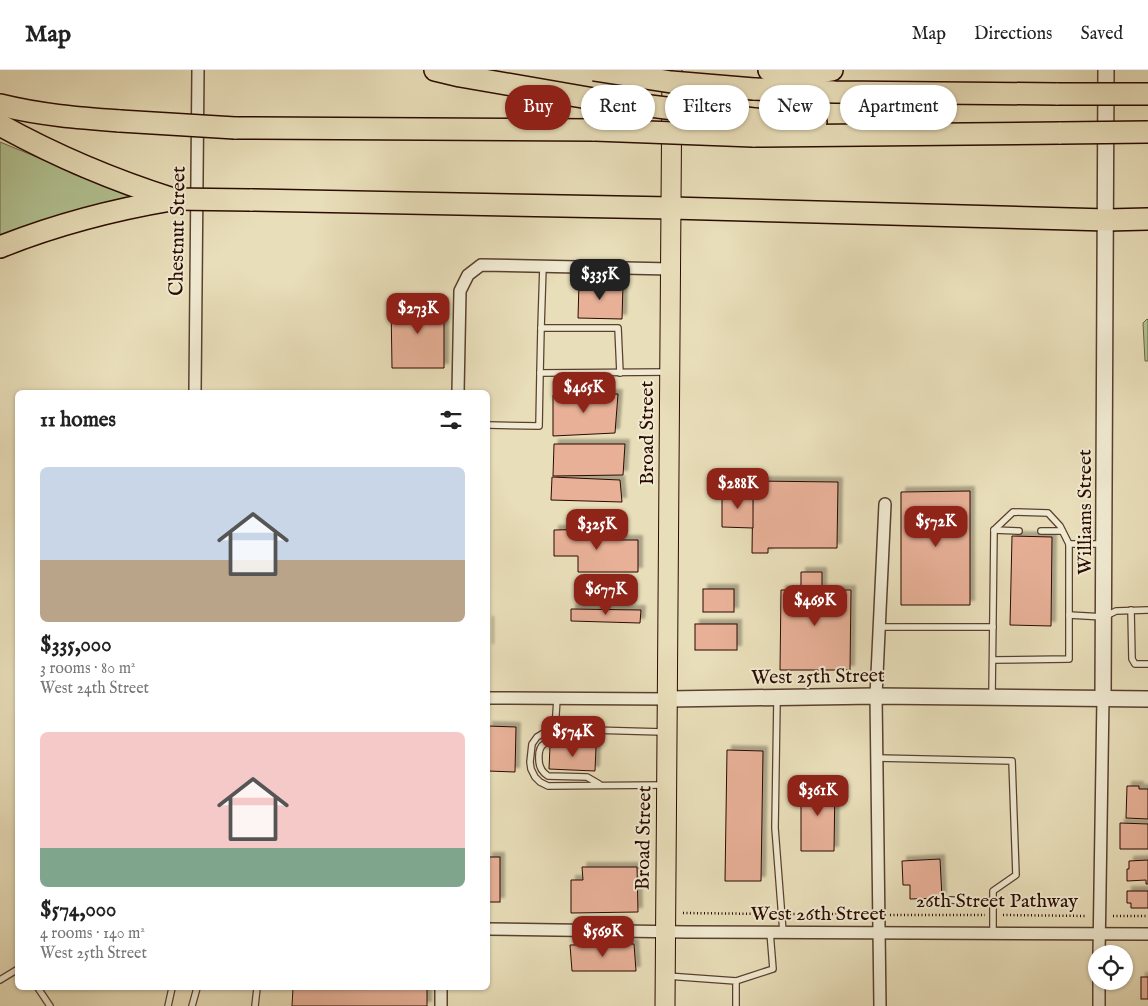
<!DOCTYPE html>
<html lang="en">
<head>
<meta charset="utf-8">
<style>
  :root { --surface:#fff; --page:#f6f6f6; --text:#222; --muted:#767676; --line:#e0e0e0; --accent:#8f2418 }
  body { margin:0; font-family:"IM FELL English",serif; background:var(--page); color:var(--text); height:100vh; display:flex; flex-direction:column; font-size:19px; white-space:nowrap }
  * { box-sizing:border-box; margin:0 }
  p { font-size:16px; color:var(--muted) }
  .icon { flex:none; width:28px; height:28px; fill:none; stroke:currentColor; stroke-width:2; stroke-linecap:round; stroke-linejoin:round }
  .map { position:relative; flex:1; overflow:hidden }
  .panel { position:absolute; left:15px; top:320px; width:475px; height:600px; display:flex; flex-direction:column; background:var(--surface); border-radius:8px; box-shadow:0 1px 4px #0004 }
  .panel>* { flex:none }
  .top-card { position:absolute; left:505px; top:15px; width:475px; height:45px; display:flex; gap:10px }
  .tools { position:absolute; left:1088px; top:875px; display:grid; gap:10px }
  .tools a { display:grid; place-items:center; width:45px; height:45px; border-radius:50%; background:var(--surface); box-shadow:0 1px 4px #0004; font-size:25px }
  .price { position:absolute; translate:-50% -42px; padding:0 11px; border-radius:10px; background:var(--accent); color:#fff; font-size:16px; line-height:32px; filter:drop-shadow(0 1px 2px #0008) }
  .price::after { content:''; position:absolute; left:50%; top:30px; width:15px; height:11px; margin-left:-8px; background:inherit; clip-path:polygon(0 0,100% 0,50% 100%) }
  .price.active { background:#222; color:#fff }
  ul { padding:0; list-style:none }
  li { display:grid; align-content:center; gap:10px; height:265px; padding:0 25px }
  li span { display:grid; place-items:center; height:155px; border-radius:8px; color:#555 }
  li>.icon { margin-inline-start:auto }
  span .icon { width:90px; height:90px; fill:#fffc; stroke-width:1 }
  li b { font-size:21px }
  h2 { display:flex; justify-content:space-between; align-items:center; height:60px; padding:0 25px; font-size:21px }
  .pill { padding:0 18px; border-radius:22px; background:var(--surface); box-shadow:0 1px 4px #0004; font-size:18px; line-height:45px }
  .pill.active { background:var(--accent); color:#fff }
  header { display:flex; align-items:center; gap:30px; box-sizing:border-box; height:70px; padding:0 25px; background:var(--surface); border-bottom:1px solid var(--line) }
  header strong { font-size:24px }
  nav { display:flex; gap:28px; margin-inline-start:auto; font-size:18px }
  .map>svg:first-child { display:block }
  .green { fill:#b2c292; stroke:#6e664a }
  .building { fill:#e7b097; stroke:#2b0b01; filter:url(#shadow) }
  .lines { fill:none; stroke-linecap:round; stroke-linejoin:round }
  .service-casing { stroke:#5a402f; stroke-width:8 }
  .minor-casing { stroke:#5a402f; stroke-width:14 }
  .tertiary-casing { stroke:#5a402f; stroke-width:18 }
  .primary-casing { stroke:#2b0b01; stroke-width:21 }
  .motorway-casing { stroke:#2b0b01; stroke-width:24 }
  .path { stroke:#2b0b01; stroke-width:2.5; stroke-dasharray:1 2.5; stroke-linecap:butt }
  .service { stroke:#f0ead2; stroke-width:5.5 }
  .minor { stroke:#f0ead2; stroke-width:11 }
  .tertiary { stroke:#f0ead2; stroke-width:15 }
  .primary { stroke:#e8deb9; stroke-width:19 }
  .motorway { stroke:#e8deb9; stroke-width:21 }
  .motorway-bridge-casing { stroke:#2b0b01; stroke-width:24; stroke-linecap:butt }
  .motorway-bridge { stroke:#e8deb9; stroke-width:21 }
  .labels { text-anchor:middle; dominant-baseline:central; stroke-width:4; stroke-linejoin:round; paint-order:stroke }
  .street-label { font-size:20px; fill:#2b0b01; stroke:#f0ead2 }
</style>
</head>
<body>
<header>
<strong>Map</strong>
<nav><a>Map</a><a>Directions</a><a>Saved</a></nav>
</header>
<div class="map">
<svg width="1148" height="936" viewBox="0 0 1148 936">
  <defs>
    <filter id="shadow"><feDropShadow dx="4.5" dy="-4.5" stdDeviation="1" flood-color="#0004"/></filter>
  </defs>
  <rect width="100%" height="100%" fill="#e8deb9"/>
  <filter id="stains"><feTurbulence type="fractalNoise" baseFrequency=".004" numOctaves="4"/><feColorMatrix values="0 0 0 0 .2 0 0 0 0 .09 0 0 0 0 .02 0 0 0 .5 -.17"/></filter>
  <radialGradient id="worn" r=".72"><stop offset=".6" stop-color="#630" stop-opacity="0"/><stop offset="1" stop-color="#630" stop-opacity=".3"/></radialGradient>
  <g class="green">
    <path d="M0,72L56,95L73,104L121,121L142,125L0,168Z"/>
    <path d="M1147,249L1148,250V291H1145L1143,253Z"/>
  </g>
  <g class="building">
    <path d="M579,213L623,214L622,249L578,248Z"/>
    <path d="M444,232V298H392L391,233Z"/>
    <path d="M618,324L615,363L553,366V325Z"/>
    <path d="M554,374H625L623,405L553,406Z"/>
    <path d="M552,407L620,410L622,432L551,430Z"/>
    <path d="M753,411L838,412L837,478H768V483H752Z"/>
    <path d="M722,421L753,422V458L722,457Z"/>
    <path d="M970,421V535H901V422Z"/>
    <path d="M601,459V470H638V502H578V486H554V460Z"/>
    <path d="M1012,466L1052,467L1051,556L1010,555Z"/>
    <path d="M801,502H822V520H851L850,600H780L781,520H801Z"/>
    <rect x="703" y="519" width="31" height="23"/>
    <path d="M571,539L641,540L640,553L571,551Z"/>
    <rect x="488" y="551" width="1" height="27"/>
    <rect x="695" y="554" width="42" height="26"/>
    <path d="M488,656L516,657L515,702L488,701Z"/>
    <path d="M550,676L596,677L595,701L549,699Z"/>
    <path d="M727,680L763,681L761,811H725Z"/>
    <path d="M801,713H835L834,781H801Z"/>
    <path d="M1127,716H1139V719H1148V749L1126,748Z"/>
    <path d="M1120,753L1148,754V779H1120Z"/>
    <rect x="488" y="787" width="12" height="45"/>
    <path d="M940,789L942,828L910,829V815H903L902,791Z"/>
    <path d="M1148,790V814H1146V810L1127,811V799H1129V791Z"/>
    <path d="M582,797H637L638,842L571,843V810H583Z"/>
    <path d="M1127,821H1148V838H1131V833H1127Z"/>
    <path d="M634,874L636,901H572L570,875Z"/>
    <rect x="1141" y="907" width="7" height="22"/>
    <path d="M293,918H427V936H292Z"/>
  </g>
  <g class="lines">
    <g class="service-casing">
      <g id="service">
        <path d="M541,258L543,196"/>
        <path d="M540,303L541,258H618L620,303"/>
        <path d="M488,355L539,356L540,303L668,302"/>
        <path d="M994,460L1019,461"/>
        <path d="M1041,461H1062"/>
        <path d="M1131,540L1132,589L1135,594H1148"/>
        <path d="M1069,545L1104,547L1116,541L1148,540"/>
        <path d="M879,557H993"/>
        <path d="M993,590L1069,589V474"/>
        <path d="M992,626L994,460L1013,442L1048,443L1060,456L1069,474H1103"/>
        <path d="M777,630L775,758L783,862"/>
        <path d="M555,659L557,629"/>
        <path d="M591,662C584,664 577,669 569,670C555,673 537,666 539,690C539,697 542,702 548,706L587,707L599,714"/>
        <path d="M663,662L555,659L547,661L537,667L532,674L530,692L531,699L535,707L540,712L548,716L664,715"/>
        <path d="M877,688L1012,691L1016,805L993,821V863"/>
        <path d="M950,830L992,832"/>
        <path d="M667,906L736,911V936"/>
        <path d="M0,910L18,899"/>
        <path d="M736,911L773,899L770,862"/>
        <path d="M38,918L50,936"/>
        <path d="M168,936L172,918"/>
        <path d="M192,936L197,918"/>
        <path d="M255,936L257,918"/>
      </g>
    </g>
    <g class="minor-casing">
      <g id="minor">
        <path d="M195,322L198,0"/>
        <path d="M458,322L460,221L468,205L481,195L671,199"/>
        <path d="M488,628L668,629"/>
        <path d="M488,859L686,862L1148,864"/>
        <path d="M1099,884L1103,628"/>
        <path d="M441,936V918"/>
        <path d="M880,936L876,626L885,434"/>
        <path d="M1099,936V911"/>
      </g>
    </g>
    <g class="tertiary-casing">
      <g id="tertiary">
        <path d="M1103,628L1106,0"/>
        <path d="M668,629L876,626L1148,629"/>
      </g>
    </g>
    <g class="primary-casing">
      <path id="primary" d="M665,936L672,0"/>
    </g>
    <g class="motorway-casing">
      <g id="motorway">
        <path d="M435,0L460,6L594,29"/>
        <path d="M769,0L820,2L832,0"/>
        <path d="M754,19L835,22L1058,24"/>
        <path d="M0,35C40,45 79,48 120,51"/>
        <path d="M754,49L816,52"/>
        <path d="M0,55C56,86 113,110 173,129"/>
        <path d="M235,58L595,60"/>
        <path d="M753,66L1061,63"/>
        <path d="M250,130L671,138L1107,150L1148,149"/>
        <path d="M0,177C55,155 112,140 171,130"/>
      </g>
    </g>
    <g class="path">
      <path d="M683,843L772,844"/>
      <path d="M790,844H867"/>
      <path d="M890,845H985"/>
      <path d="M1003,845L1087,846"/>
      <path d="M1113,846H1148"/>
    </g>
    <use href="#service" class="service"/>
    <use href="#minor" class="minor"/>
    <use href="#tertiary" class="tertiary"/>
    <use href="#primary" class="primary"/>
    <use href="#motorway" class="motorway"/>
    <g class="motorway-bridge-casing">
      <g id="motorway-bridge">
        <path d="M594,0L671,12L754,19"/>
        <path d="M1058,24H1148"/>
        <path d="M594,29L754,49"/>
        <path d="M120,51L235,58"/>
        <path d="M595,60L753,66"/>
        <path d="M1061,63L1148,62"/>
        <path d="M173,129L250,130"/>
      </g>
    </g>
    <use href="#motorway-bridge" class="motorway-bridge"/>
  </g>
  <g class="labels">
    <g class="street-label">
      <text transform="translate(178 161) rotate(-89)">Chestnut Street</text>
      <text transform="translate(647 363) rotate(-90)">Broad Street</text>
      <text transform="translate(1085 442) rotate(-90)">Williams Street</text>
      <text transform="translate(818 607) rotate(-1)">West 25th Street</text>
      <text transform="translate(644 768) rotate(-89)">Broad Street</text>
      <text x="997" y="831">26th Street Pathway</text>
      <text x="818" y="844">West 26th Street</text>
    </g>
  </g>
  <rect width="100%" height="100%" filter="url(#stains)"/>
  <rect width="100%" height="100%" fill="url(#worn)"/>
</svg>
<div class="tools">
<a><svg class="icon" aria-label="locate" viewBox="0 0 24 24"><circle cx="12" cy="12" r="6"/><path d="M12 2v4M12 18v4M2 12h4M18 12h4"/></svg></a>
</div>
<b class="price active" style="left:600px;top:231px">$335K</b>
<b class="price" style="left:418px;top:265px">$273K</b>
<b class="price" style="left:584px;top:344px">$465K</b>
<b class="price" style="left:738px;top:440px">$288K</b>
<b class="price" style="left:936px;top:478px">$572K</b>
<b class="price" style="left:597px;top:481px">$325K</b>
<b class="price" style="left:606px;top:546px">$677K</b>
<b class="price" style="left:815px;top:557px">$469K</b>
<b class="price" style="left:573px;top:688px">$574K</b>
<b class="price" style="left:818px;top:747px">$361K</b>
<b class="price" style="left:603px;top:888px">$569K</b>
<div class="top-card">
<a class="pill active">Buy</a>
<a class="pill">Rent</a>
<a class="pill">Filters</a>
<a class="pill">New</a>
<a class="pill">Apartment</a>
</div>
<section class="panel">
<h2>11 homes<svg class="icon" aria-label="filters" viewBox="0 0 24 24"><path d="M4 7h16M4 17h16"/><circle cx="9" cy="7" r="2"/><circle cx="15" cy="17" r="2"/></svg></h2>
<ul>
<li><span style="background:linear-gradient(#c9d6e8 60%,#b9a48a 0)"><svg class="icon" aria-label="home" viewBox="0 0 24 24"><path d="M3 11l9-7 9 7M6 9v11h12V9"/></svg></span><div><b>$335,000</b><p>3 rooms · 80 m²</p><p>West 24th Street</p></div></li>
<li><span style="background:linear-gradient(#f6c9c9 75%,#7fa58c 0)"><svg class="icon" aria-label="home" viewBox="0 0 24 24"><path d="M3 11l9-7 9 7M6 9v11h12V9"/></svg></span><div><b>$574,000</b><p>4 rooms · 140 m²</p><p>West 25th Street</p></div></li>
</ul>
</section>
</div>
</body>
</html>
